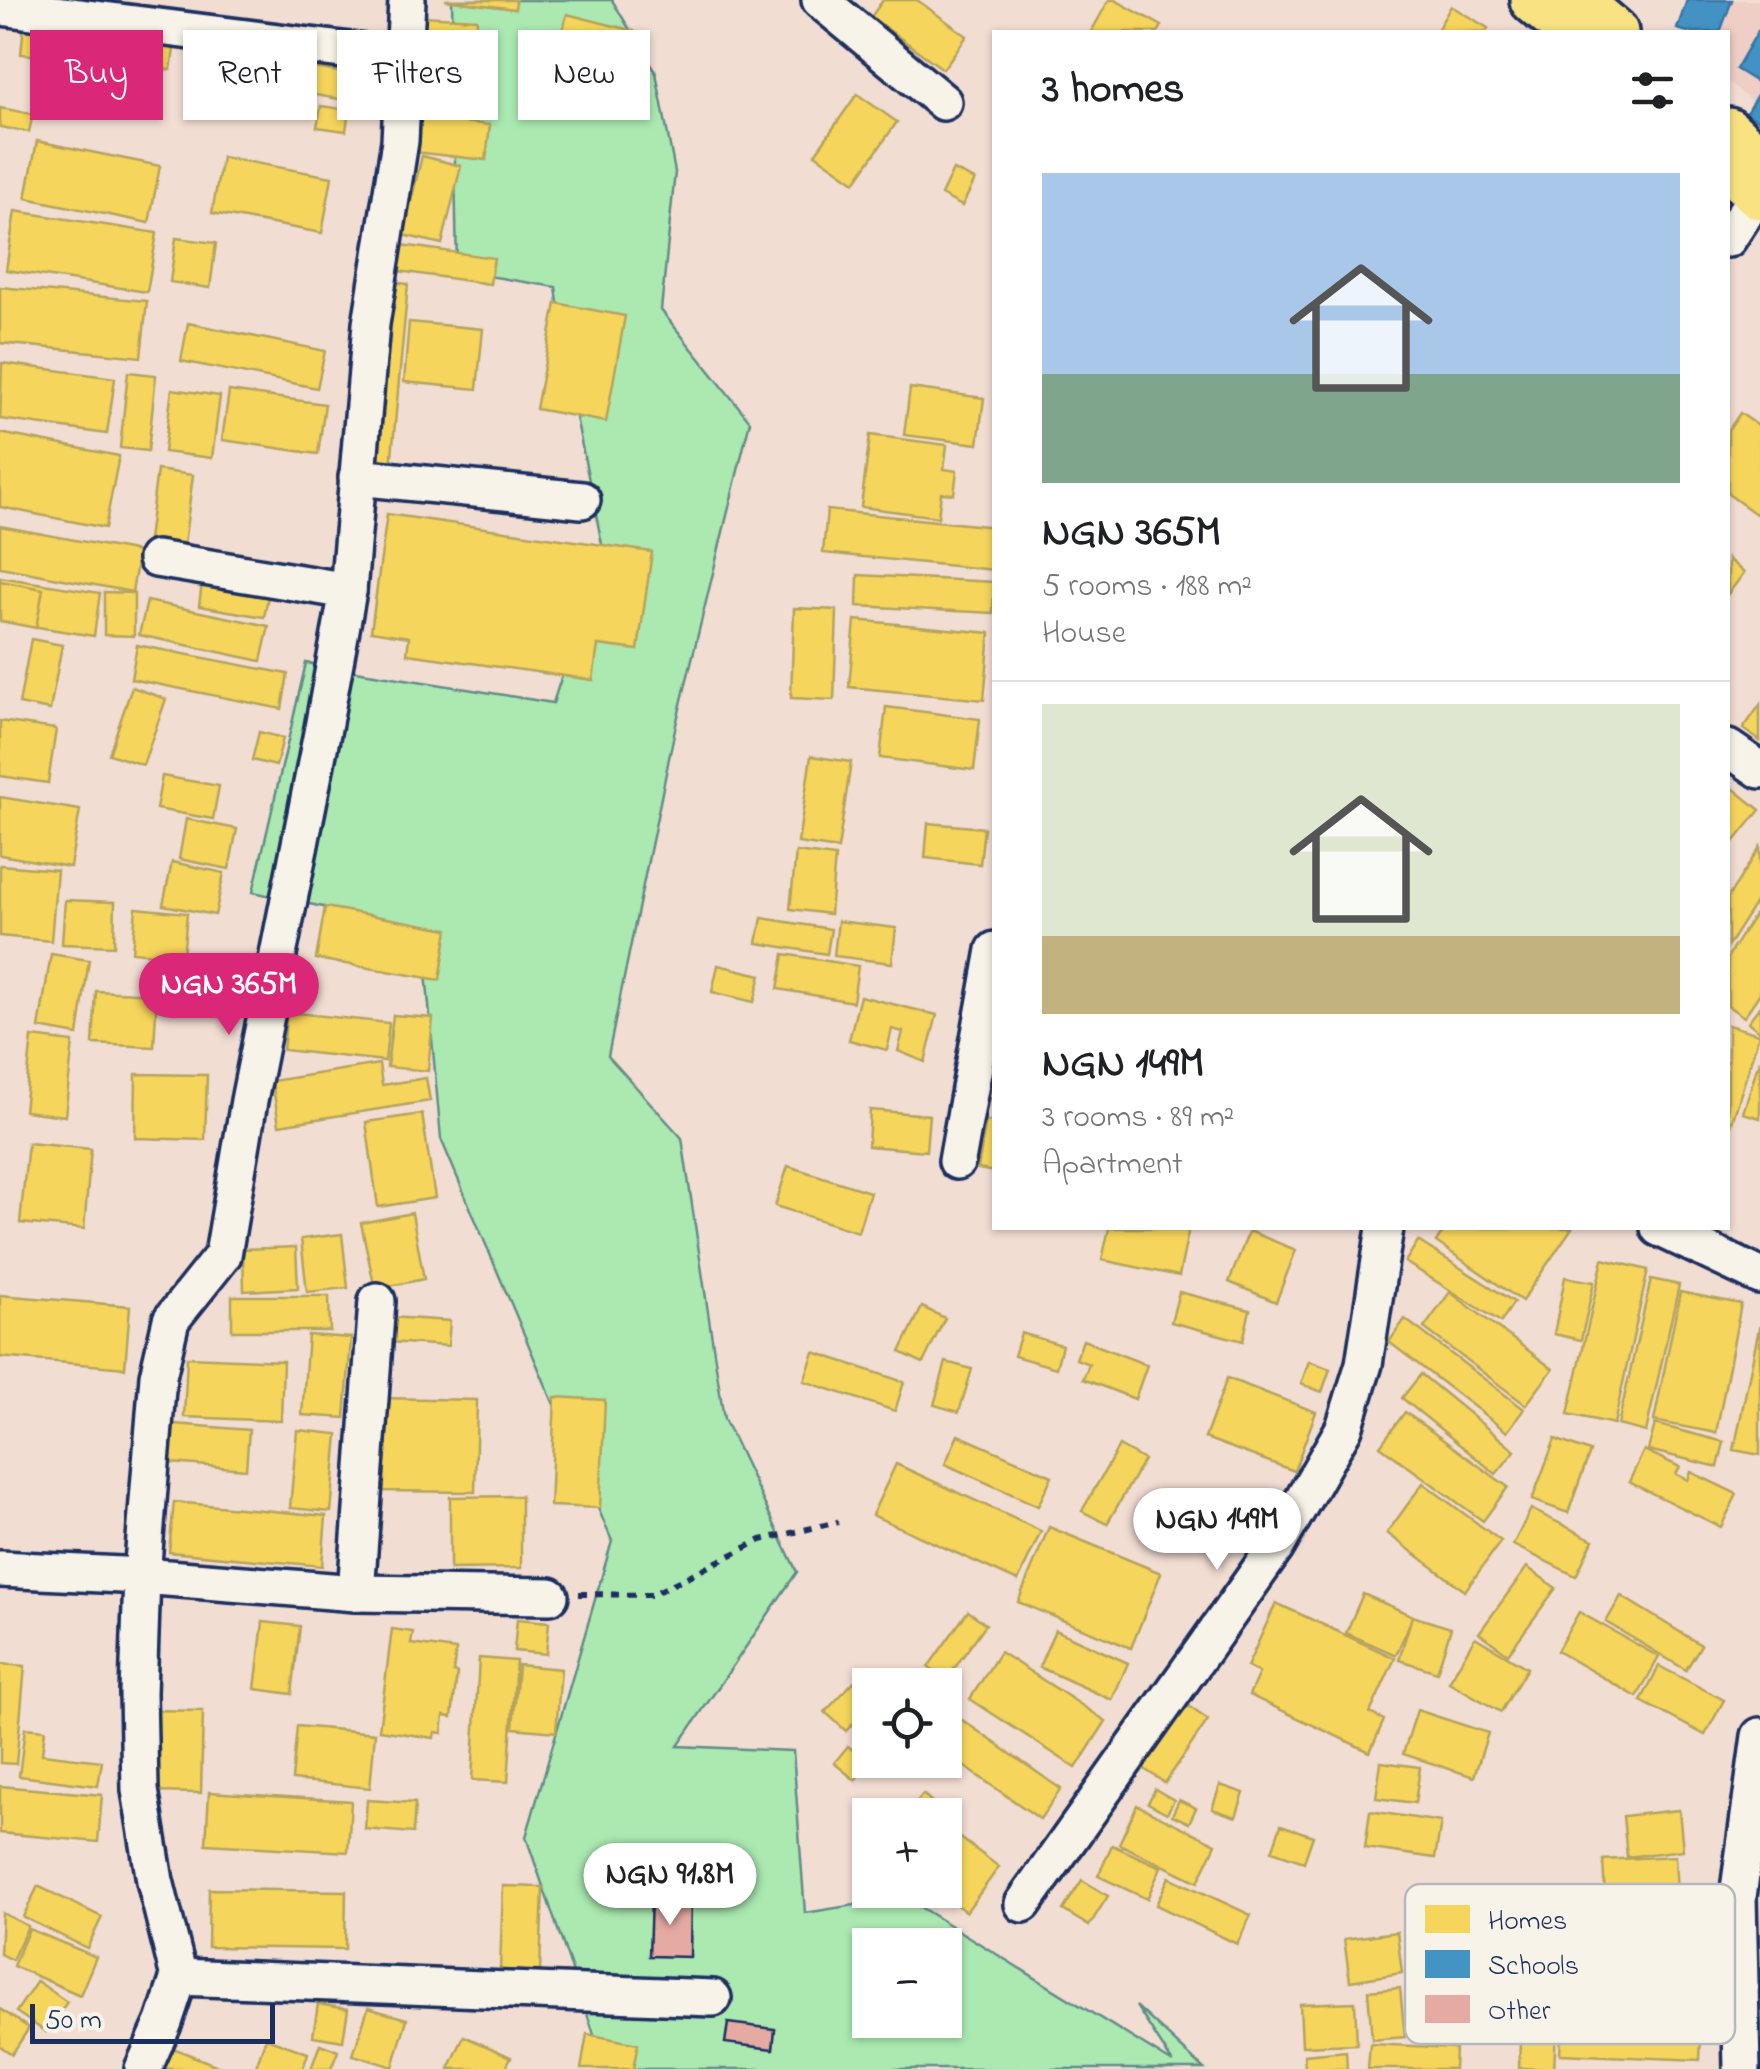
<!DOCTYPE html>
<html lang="en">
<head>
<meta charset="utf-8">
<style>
  :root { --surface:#fff; --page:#f6f6f6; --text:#202124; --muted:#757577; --line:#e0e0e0; --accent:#db2777 }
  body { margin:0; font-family:"Indie Flower",sans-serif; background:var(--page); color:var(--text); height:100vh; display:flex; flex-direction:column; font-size:38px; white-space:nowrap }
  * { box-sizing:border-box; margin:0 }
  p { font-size:32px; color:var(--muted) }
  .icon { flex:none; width:55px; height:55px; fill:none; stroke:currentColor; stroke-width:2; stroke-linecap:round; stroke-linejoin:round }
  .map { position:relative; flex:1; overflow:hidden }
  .drawer { position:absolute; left:992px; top:30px; width:738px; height:1200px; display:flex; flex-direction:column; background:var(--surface); border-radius:0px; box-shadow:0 2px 8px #0004 }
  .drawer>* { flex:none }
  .guide { position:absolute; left:30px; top:30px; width:812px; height:90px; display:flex; gap:20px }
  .tools { position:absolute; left:852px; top:1668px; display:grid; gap:20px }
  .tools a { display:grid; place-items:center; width:110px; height:110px; border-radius:0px; background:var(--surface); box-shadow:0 2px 8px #0004; font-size:50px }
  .scale { position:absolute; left:30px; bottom:25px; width:245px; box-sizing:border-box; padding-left:10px; border:5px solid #1b2f5e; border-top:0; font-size:28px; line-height:35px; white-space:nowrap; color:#1b2f5e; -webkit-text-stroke:8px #f7f3e8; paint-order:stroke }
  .price { position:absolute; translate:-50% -85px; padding:0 22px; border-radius:35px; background:#fff; color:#222; font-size:32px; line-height:65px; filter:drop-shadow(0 2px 5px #0008) }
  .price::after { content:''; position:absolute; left:50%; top:60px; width:30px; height:22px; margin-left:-15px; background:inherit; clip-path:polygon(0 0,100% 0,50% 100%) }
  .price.active { background:var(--accent); color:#fff }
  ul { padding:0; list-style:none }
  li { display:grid; align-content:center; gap:20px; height:530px; padding:0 50px }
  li+li { border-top:2px solid var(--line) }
  li span { display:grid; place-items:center; height:310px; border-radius:0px; color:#555 }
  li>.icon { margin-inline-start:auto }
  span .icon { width:180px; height:180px; fill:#fffc; stroke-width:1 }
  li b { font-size:42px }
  h2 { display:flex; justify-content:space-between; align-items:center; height:120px; padding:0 50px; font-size:42px }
  .tag { padding:0 35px; border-radius:0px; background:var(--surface); box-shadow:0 2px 8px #0004; font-size:35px; line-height:90px }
  .tag.active { background:var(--accent); color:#fff }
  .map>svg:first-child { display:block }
  .built { fill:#eecec5 }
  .green { fill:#abe9b1; stroke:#638c88; stroke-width:2.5; fill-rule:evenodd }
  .homes { fill:#f6d55c; stroke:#b4a35d; stroke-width:2.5 }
  .schools { fill:#4393c3; stroke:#3775a5; stroke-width:2.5 }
  .building { fill:#e5aba3; stroke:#1b2f5e; stroke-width:2.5 }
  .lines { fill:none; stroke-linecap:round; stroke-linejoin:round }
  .minor-casing { stroke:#1b2f5e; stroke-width:42 }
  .major-casing { stroke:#1b2f5e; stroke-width:52 }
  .path { stroke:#1b2f5e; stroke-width:6; stroke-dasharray:8 8; stroke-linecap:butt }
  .minor { stroke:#f7f3e8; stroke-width:35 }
  .major { stroke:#f8e281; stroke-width:45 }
  .key { fill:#f7f3e8; stroke:#b5b8bf; stroke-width:2.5 }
  .key-label { font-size:28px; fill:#1b2f5e }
</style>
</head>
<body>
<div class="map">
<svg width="1760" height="2069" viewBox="0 0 1760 2069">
  <rect width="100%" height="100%" fill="#f2ddd3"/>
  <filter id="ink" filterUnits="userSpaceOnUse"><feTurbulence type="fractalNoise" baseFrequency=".01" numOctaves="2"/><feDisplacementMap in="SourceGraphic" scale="20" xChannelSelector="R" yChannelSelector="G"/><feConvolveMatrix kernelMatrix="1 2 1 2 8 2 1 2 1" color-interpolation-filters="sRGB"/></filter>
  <g filter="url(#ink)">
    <path class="built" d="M1693,0H1760V109L1728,81V32H1682Z"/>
    <path class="green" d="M452,0H612L656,73L675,172L661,310L750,421L675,729L608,1056L682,1138L724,1419L797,1572L678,1746L793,1751L805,1913L904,1897L1173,2063L1136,2006L1204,2069H606L526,1837L612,1541L441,1139L422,928L253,892L306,663L553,703L603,549L567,373L556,287L457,271ZM870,1945H945V2020H870Z"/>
    <g class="homes">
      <path d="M445,0H516L515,9Z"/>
      <path d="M883,0H917L967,36L943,69L871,17Z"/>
      <path d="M1109,0H1115L1162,26L1158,32H1091Z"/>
      <path d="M1451,6L1488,28L1486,32H1436Z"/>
      <path d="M567,14L634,31L619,91L552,75Z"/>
      <path d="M421,16L477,19L475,66L418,63Z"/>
      <path d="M24,25L175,42L171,70L21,54Z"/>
      <path d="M269,60L378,79L373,105L264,86Z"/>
      <path d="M42,62L88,67L83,113L37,108Z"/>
      <path d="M857,94L897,122L855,182L815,154Z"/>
      <path d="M321,106L349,110L346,131L317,127Z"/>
      <path d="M0,108L33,114L29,132L0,127Z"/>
      <path d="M408,116L490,125L486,160L404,151Z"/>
      <path d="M37,141L160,166L149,223L26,198Z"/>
      <path d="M422,156L461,166L442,244L403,235Z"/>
      <path d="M222,157L332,177L322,233L212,213Z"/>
      <path d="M953,170L975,180L962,206L941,195Z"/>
      <path d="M15,211L157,233L147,292L6,270Z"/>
      <path d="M176,238L216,243L210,288L170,282Z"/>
      <path d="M395,244L494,258L490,284L391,270Z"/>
      <path d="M383,281L408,284L391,466L365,463Z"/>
      <path d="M0,287L147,301L141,357L0,343Z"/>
      <path d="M556,303L625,316L606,422L536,409Z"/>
      <path d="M409,322L483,329L477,389L404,382Z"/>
      <path d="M188,323L325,351L317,388L181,361Z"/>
      <path d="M2,363L115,378L107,434L0,419Z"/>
      <path d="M128,372L156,375L148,451L120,448Z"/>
      <path d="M910,388L984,398L978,444L904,435Z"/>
      <path d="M172,389L220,396L212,458L164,452Z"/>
      <path d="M229,391L325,404L318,454L222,440Z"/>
      <path d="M1740,413L1760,427V509L1756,514L1728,494V431Z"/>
      <path d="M0,433L119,456L105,528L0,507Z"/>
      <path d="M870,435L947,445L944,469L957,471L954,494L941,493L938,517L861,507Z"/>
      <path d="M157,470L193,475L184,545L148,540Z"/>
      <path d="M827,510L995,527V570L823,553Z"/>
      <path d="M387,514L652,552L638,650L598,645L593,680L407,654L409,637L371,631Z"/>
      <path d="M0,526L139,552L132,592L0,567Z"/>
      <path d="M1728,559L1744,573L1728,594Z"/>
      <path d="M203,575L270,587L264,617L199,606Z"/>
      <path d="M858,575L994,582L993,613L857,606Z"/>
      <path d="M0,577L100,593L94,636L0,621Z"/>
      <path d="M0,581L43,589L36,628L0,621Z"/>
      <path d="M104,592L134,593V636L104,635Z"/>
      <path d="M147,601L269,626L261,661L139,635Z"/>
      <path d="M794,608L837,610L834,700L791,698Z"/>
      <path d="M855,620L990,633L984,700L849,687Z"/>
      <path d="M31,639L62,645L50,710L19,704Z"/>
      <path d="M137,645L288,674L282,709L131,679Z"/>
      <path d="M132,687L166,699L143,765L109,754Z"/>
      <path d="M1760,705V741L1743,729Z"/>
      <path d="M886,707L980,719L974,770L880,758Z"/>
      <path d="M0,721L56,729L48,783L0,776Z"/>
      <path d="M259,732L283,738L276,766L252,760Z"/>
      <path d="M811,756L851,762L838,849L798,843Z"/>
      <path d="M162,776L219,786L213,819L156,809Z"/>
      <path d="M1728,784L1760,810L1730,847L1728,845Z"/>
      <path d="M0,797L80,810L70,867L0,855Z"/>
      <path d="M186,819L237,829L229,869L179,859Z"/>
      <path d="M928,823L984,828L980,864L925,858Z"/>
      <path d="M1760,847V896L1728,946V897Z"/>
      <path d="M796,852L835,857L830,914L790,909Z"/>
      <path d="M172,862L224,873L215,915L163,905Z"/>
      <path d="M0,865L57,870L51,941L0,936Z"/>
      <path d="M65,900L115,902L114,946L62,944Z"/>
      <path d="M1760,906V993L1744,1017L1728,1006V956Z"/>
      <path d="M325,907L448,929L440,980L316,959Z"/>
      <path d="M136,908L187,913L183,957L132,952Z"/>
      <path d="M762,918L831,929L827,954L757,943Z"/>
      <path d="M838,921L896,928L892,963L834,956Z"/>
      <path d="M51,954L89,960L78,1035L39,1028Z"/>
      <path d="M784,954L858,966L853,1002L778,989Z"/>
      <path d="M718,965L761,975L754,1002L712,992Z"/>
      <path d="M96,991L157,994L154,1047L93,1044Z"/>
      <path d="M860,996L937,1015L925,1062L898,1051L903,1032L892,1029L887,1050L849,1040Z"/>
      <path d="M1760,1006V1032L1748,1022Z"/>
      <path d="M287,1012L389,1023L385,1061L283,1050Z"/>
      <path d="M393,1015L433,1018L428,1071L387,1067Z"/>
      <path d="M1728,1025L1759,1034L1728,1136Z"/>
      <path d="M32,1037L73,1042L65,1116L24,1111Z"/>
      <path d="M1759,1061H1760V1118L1743,1113Z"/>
      <path d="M379,1064L382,1085L426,1078L430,1101L279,1125L272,1081Z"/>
      <path d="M136,1074L207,1075L205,1140L135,1138Z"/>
      <path d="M870,1110L929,1115L926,1151L868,1146Z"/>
      <path d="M422,1114L435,1198L378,1207L366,1122Z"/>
      <path d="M986,1121L995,1122V1172L978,1169Z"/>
      <path d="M28,1143L91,1149L84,1229L20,1223Z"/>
      <path d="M788,1166L870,1192L858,1232L775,1206Z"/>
      <path d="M412,1213L424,1279L375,1289L361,1223Z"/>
      <path d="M1109,1228H1189L1179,1276L1102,1260Z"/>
      <path d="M1446,1228H1572L1522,1301L1436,1242Z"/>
      <path d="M1249,1231L1296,1250L1276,1302L1229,1282Z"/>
      <path d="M342,1234L348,1288L307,1292L301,1239Z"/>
      <path d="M1418,1241L1514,1302L1501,1322L1405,1262Z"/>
      <path d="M296,1247L298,1288L244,1291L243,1249Z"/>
      <path d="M1603,1259L1648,1270L1614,1424L1568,1414Z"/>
      <path d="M1565,1277L1594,1282L1581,1340L1554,1334Z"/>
      <path d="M1651,1279L1679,1285L1646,1432L1618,1425Z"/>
      <path d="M1179,1292L1250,1310L1243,1341L1171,1322Z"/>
      <path d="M1450,1292L1553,1369L1526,1405L1424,1328Z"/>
      <path d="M1680,1292L1741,1304L1716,1433L1654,1421Z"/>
      <path d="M0,1295L130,1306L125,1368L0,1357Z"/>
      <path d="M232,1296H329L330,1331H232Z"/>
      <path d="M922,1307L945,1318L923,1363L900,1352Z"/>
      <path d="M390,1317L450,1321L448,1346L389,1342Z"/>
      <path d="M1405,1319L1524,1409L1507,1432L1389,1342Z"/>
      <path d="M1759,1328L1760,1329V1455L1734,1450Z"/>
      <path d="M1021,1333L1062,1345L1056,1368L1014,1356Z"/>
      <path d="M308,1335L351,1338L345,1418L302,1415Z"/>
      <path d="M1083,1340L1147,1365L1135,1399L1083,1379L1089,1364L1076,1359Z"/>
      <path d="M814,1352L904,1382L895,1411L804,1381Z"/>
      <path d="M187,1357L283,1361L281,1421L184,1417Z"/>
      <path d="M1309,1361L1330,1369L1322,1392L1301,1384Z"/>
      <path d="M946,1362L972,1369L959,1412L934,1405Z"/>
      <path d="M1421,1374L1515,1451L1496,1474L1402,1398Z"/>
      <path d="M1227,1378L1316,1412L1294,1471L1205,1438Z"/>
      <path d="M555,1397L605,1400L600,1508L550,1506Z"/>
      <path d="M380,1398L477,1400L475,1492L378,1491Z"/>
      <path d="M1405,1412L1508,1487L1483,1521L1380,1446Z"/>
      <path d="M162,1423L249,1430L246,1469L158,1462Z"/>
      <path d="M1655,1424L1724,1442L1718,1467L1648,1450Z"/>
      <path d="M297,1430L338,1434L331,1512L290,1508Z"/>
      <path d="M958,1435L1052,1476L1038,1506L945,1464Z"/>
      <path d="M1555,1439L1590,1452L1568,1513L1532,1500Z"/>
      <path d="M1119,1446L1144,1460L1107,1524L1082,1511Z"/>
      <path d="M1644,1450L1680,1467L1676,1474L1688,1480L1691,1472L1737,1494L1721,1527L1629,1482Z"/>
      <path d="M896,1464L1041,1531L1018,1581L872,1515Z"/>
      <path d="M1423,1483L1501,1541L1465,1591L1387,1533Z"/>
      <path d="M521,1496V1568L450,1569V1497Z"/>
      <path d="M174,1502L326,1516L322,1566L169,1552Z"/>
      <path d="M1531,1509L1593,1540L1576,1576L1513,1545Z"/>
      <path d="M1049,1527L1161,1573L1131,1648L1018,1602Z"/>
      <path d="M1527,1567L1556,1588L1508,1654L1479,1633Z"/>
      <path d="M1363,1594L1413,1616L1396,1655L1346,1633Z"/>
      <path d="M1621,1596L1701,1645L1686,1670L1606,1622Z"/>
      <path d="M1276,1603L1395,1658L1370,1713L1384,1720L1370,1752L1249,1695L1259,1673L1247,1667Z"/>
      <path d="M968,1611L986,1624L946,1680L928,1667Z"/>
      <path d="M1579,1612L1659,1657L1637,1697L1557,1651Z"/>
      <path d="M1412,1616L1451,1628L1437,1672L1399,1660Z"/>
      <path d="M517,1619L549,1622L546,1654L514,1651Z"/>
      <path d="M263,1622L300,1626L292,1694L255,1689Z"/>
      <path d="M392,1629L413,1632L411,1644L456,1650L453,1672L457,1673L452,1717L444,1716L442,1733L435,1732L434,1738L379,1730Z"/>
      <path d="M1055,1630L1128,1663L1112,1700L1039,1667Z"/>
      <path d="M1475,1637L1527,1668L1501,1712L1449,1682Z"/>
      <path d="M1000,1652L1106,1721L1076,1768L970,1699Z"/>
      <path d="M479,1658L516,1661L508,1782L472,1780Z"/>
      <path d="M0,1664L25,1666L16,1764L0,1763Z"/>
      <path d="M518,1665L561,1669L556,1732L513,1728Z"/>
      <path d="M1659,1666L1724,1700L1705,1735L1641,1701Z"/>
      <path d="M861,1674L873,1685H870V1698L859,1710L862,1714L846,1731L825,1712Z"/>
      <path d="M1177,1698L1208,1720L1165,1783L1134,1762Z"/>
      <path d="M945,1708L1061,1789L1040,1819L945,1753Z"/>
      <path d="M148,1710L203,1711L201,1793L147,1792Z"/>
      <path d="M1417,1710L1488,1733L1474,1777L1403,1754Z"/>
      <path d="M297,1726L375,1733L370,1788L292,1780Z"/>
      <path d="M25,1728L45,1730L42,1754L102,1761L98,1786L19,1776Z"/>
      <path d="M848,1746L869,1763L855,1780L834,1763Z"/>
      <path d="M1381,1762L1420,1767L1415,1803L1376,1798Z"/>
      <path d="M1220,1785L1244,1793L1236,1817L1212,1809Z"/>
      <path d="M0,1786L102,1795L98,1842L0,1833Z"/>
      <path d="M1155,1789L1174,1800L1167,1813L1148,1803Z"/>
      <path d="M209,1792L351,1801L348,1852L206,1844Z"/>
      <path d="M923,1794L935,1805L927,1815H916L910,1810Z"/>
      <path d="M367,1800L415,1803L413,1833L365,1829Z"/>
      <path d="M1179,1800L1196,1808L1189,1823L1172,1815Z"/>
      <path d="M1137,1805L1216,1844L1198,1882L1119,1844Z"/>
      <path d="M1679,1810L1683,1850L1627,1857L1623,1816Z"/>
      <path d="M1370,1811L1441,1822L1435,1858L1365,1848Z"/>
      <path d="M1281,1825L1313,1836L1304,1862L1272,1851Z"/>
      <path d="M958,1836L999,1867L966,1912L936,1890H945V1854Z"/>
      <path d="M1112,1845L1161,1867L1147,1899L1098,1876Z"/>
      <path d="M1675,1856L1677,1894L1605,1898L1603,1860Z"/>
      <path d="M1169,1877L1251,1915L1237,1944L1156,1905Z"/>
      <path d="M1082,1880L1108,1896L1089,1926L1063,1910Z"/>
      <path d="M38,1886L102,1917L87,1948L23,1917Z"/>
      <path d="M503,1886L543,1887L540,1971H500Z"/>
      <path d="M209,1889L346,1891L345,1949L208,1947Z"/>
      <path d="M2,1913L28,1926L12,1960L0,1954Z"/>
      <path d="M29,1929L96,1957L80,1995L13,1966Z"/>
      <path d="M1397,1932L1402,1973L1350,1981L1344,1939Z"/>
      <path d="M37,1981L67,2002L46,2032L16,2012Z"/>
      <path d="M1400,1988L1405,2037L1372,2040L1368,1991Z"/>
      <path d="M1355,2002L1357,2044L1302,2046L1300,2004Z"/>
      <path d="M318,2004L348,2009L343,2041L313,2036Z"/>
      <path d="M368,2008L407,2019L393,2067L353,2055Z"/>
      <path d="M1562,2008L1702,2014L1700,2060L1560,2054Z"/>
      <path d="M0,2009L29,2028L12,2054L0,2046Z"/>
      <path d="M1521,2013L1557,2014L1554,2069L1519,2068Z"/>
      <path d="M587,2034L638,2044L633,2069H581Z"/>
      <path d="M464,2036L511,2057L505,2069H449Z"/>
      <path d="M266,2038L308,2053L303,2069H255Z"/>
      <path d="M320,2044L338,2051L331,2069H311Z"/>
      <path d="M1370,2044L1455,2048L1454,2069H1368Z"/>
      <path d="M173,2048L225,2069H165Z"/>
      <path d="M1346,2051L1347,2069H1305L1304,2055Z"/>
    </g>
    <g class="schools">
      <path d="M1687,0H1732L1720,32H1688L1677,29Z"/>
      <path d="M1758,31L1760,32V84L1736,69Z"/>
      <path d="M1760,90V122L1746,113Z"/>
    </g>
    <g class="building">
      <path d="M651,1898L691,1899L690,1957L649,1956Z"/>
      <path d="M728,2023L775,2029L773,2049L725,2043Z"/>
    </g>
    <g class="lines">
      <g class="minor-casing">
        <g id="minor">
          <path d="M820,0L943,102"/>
          <path d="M0,7L406,58"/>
          <path d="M1728,239L1757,194"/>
          <path d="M357,477L582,500"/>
          <path d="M156,559L348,591"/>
          <path d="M1728,748L1760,770"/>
          <path d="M957,1161L995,950"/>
          <path d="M1659,1228L1760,1276"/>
          <path d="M0,1569L142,1576L356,1593L550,1596"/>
          <path d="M356,1593L377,1301"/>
          <path d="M1023,1904L1276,1547L1344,1428L1364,1364L1385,1228"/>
          <path d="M179,1977L713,1998"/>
          <path d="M143,2069L164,2022L179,1977L155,1881L140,1790L138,1693L142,1576L158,1376L171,1320L223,1255L249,1101L323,728L348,591L371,324L400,141L407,0"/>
          <path d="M1742,2069L1738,1897L1760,1736"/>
        </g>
      </g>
      <g class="major-casing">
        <g id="major">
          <path d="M1533,0L1570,32"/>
          <path d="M1578,0L1615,32"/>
          <path d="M1728,131L1760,160"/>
          <path d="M1728,168L1760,196"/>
        </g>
      </g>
      <path class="path" d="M579,1594L651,1595L761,1540L838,1522"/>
      <use href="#minor" class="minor"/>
      <use href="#major" class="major"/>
    </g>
  </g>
  <rect x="1405" y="1884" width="330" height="160" rx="15" class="key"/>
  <rect x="1425" y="1905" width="45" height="28" fill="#f6d55c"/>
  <rect x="1425" y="1950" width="45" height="28" fill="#4393c3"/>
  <rect x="1425" y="1995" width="45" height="28" fill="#e5aba3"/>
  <g class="key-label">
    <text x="1488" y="1929">Homes</text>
    <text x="1488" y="1974">Schools</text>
    <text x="1488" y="2019">Other</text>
  </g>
</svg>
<div class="tools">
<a><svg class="icon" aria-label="locate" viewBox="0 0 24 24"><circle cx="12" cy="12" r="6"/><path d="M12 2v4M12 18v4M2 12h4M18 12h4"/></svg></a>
<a>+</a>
<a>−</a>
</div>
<div class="scale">50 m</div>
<b class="price active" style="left:229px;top:1038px">NGN 365M</b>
<b class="price" style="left:1217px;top:1573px">NGN 149M</b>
<b class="price" style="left:670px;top:1928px">NGN 91.8M</b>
<div class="guide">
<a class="tag active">Buy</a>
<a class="tag">Rent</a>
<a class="tag">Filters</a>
<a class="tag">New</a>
</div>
<section class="drawer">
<h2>3 homes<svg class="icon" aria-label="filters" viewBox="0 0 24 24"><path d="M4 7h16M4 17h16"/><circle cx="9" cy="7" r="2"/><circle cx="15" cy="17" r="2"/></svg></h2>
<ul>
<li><span style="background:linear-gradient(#a9c7e8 65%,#7fa58c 0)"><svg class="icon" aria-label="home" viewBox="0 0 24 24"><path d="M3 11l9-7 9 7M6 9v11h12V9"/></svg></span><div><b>NGN 365M</b><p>5 rooms · 188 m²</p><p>House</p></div></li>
<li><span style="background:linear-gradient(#dfe7d0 75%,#c2b280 0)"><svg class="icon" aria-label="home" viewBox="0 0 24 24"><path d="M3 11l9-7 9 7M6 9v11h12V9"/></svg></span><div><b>NGN 149M</b><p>3 rooms · 89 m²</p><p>Apartment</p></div></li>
</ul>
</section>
</div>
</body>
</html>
